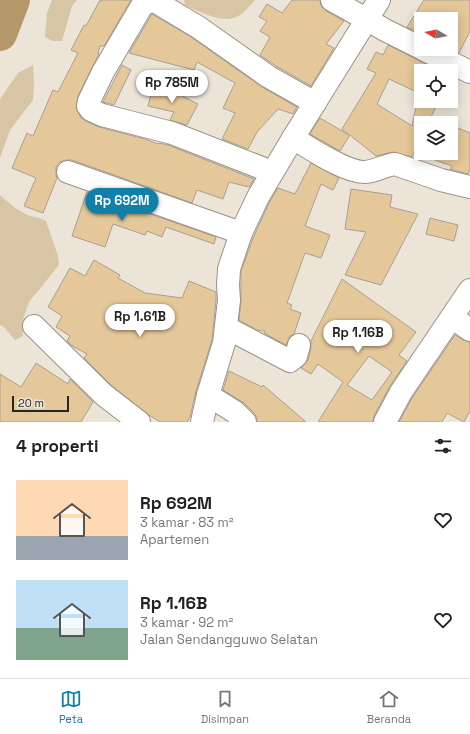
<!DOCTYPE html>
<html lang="id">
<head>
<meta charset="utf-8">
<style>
  :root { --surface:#fff; --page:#f6f6f6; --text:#222; --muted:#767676; --line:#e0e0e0; --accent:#1180a8 }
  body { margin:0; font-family:"Space Grotesk",sans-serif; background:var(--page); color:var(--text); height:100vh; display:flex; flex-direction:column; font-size:15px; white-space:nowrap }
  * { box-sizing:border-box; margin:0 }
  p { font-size:13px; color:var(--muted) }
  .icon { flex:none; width:22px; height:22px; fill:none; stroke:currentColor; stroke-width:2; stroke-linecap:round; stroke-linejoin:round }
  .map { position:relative; height:422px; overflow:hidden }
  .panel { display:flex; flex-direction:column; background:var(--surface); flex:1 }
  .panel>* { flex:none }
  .needle { width:26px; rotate:280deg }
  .buttons { position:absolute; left:414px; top:12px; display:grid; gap:8px }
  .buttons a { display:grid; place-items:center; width:44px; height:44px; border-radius:0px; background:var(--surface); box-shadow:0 2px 10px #0003; font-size:20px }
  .scale { position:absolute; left:12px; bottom:10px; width:57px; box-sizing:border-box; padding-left:4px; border:2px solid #292621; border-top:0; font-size:11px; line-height:14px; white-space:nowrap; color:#292621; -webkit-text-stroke:3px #ece4d7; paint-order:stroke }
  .price { position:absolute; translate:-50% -34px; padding:0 9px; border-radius:14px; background:#fff; color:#222; font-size:13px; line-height:26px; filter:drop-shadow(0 1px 2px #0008) }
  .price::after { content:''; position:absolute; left:50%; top:24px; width:12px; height:9px; margin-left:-6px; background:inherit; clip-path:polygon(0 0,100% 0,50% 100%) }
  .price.selected { background:var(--accent); color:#fff }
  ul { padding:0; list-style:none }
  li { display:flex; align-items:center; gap:12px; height:100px; padding:0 16px }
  li span { display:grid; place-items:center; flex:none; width:112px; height:80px; border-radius:0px; color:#555 }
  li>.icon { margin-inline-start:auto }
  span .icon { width:48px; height:48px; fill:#fffc; stroke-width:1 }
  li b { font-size:17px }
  h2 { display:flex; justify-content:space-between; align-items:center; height:48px; padding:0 16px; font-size:17px }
  .dock { display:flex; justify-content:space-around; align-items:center; height:56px; border-top:1px solid var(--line); background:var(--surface); font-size:11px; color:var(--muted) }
  .dock a { display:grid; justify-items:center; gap:2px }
  .dock .selected { color:var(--accent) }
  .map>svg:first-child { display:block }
  .green { fill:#d8c5a5 }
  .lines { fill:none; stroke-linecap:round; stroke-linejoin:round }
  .river { stroke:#b4986a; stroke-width:34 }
  .building { fill:#e5c899; stroke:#a79f93; fill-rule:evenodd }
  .minor-casing { stroke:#9a9286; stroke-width:24 }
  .minor { stroke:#fff; stroke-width:22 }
</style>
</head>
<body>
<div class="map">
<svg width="470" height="422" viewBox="0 0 470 422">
  <rect width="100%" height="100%" fill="#ece4d7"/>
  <g class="green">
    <path d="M52,0H77L72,6L62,41H53L45,37L47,13Z"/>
    <path d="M184,0H255C249,6 244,14 236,17C222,24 198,11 185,5Z"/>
    <path d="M33,65L34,83L33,100L10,130L0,158V99L18,73Z"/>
    <path d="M0,195C8,203 20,212 30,216C36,217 40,218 46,221L58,256L59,265L29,302L23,319V336L15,340C10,335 6,327 0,325Z"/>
  </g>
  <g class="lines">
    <path class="river" d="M0,34L13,0"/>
  </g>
  <g class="building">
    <path d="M100,0H131L104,46H100L98,53L99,54L78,96L76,108L81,118L86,121L99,127L145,139L158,144L159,143L168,145L254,179L249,187L229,182L223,199L197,190L192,203L72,160H66L60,162L56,167V174L57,178L43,213L24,206L36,178L12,168L27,133L33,136L53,90L58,92L78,53L71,50L84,25L86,26Z"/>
    <path d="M292,0H320L321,6L326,11L344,21L326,44L334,48L311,86L276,66L260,55L270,37L260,31L267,21L259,17L267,4L282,13Z"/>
    <path d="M424,0H470V31L459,53L451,49V19H421V34L407,27Z"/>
    <path d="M152,14L191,37L262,87L297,107L293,114L278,109L257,132L248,149L222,139L235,113L223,108L235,83L197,62L194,70L129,53Z"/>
    <path d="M388,45L440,71H421V94L389,79L377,104L412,126L417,101H439L428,123H421V137L412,157L393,152L376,156L350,135L340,151L310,134L320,118L349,135L342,129L376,73L367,69L376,52L383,55Z"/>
    <path d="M122,65L131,70L114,105L103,102Z"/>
    <path d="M154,82L198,104L187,125L170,120L174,112L148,106Z"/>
    <path d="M451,125L470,133V169L468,174L450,169L452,166L421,155V153H451Z"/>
    <path d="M311,163L339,178L333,190L321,184L305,226L330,235L321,258L305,253L287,303L292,305L290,309L301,313L294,334L290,336L286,345L264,333L265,331L257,330L239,320L241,301V271L253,238L269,203L278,188L295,194Z"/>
    <path d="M351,189L392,195L390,207L418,214L381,285L345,275L366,232L345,229Z"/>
    <path d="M87,192L216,237L214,244L166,227L162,237L147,231L145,235L113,224L105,247L72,236Z"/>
    <path d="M430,218L458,225L454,241L426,234Z"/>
    <path d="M94,260L120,275L118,278L145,293L182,298L189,281L216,292V300L212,340L196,391L190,417L187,422H160L149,415L112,386L84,358L87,354L71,345L67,341L70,336L56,327L62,316L48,307L70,268L85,276Z"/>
    <path d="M342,279L416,332L399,355L407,361L390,386L374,416L373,422H318L343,382L318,364L311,374L301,368L308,360L311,348V341ZM369,356L392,372L372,400L347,385Z"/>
    <path d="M455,335L463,340L470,342V411L464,422L447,413L442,422H399L412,398Z"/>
    <path d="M36,363L68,384L70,379L93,402L81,422H0V374L21,387Z"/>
    <path d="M229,371L262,387L263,385L306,422H257V418L254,413L244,403L223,390Z"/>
  </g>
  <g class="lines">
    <g class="minor-casing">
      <g id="minor">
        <path d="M332,0L385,30L421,48"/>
        <path d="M423,49L470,72"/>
        <path d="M293,138C310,148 346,173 365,172C377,171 385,165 395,164L441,180L470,187"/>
        <path d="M68,172L241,233"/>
        <path d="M272,172L172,133L102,115L91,110L88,106L89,101L103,72L143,4L153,1L158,3L198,27L269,77L315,103"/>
        <path d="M452,317L470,330"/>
        <path d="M34,326L104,395L139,422"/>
        <path d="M227,328L290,361L296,356L299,345"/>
        <path d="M208,395L235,412L245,422"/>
        <path d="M202,422L208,395L224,343L229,300L228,285L229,269L241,233L258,197L293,138L379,0"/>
        <path d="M385,422L401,392L470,290"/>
      </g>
    </g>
    <use href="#minor" class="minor"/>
  </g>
</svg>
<div class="buttons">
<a><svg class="needle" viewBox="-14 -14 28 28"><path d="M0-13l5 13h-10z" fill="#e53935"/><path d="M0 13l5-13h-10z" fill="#767676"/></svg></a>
<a><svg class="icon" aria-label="locate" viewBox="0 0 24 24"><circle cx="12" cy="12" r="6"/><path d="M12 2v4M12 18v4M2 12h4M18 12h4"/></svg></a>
<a><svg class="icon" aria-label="layers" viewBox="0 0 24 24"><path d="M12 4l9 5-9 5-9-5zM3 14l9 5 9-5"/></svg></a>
</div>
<div class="scale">20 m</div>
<b class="price" style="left:172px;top:104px">Rp 785M</b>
<b class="price selected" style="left:122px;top:222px">Rp 692M</b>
<b class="price" style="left:140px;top:338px">Rp 1.61B</b>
<b class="price" style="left:358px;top:354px">Rp 1.16B</b>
</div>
<section class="panel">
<h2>4 properti<svg class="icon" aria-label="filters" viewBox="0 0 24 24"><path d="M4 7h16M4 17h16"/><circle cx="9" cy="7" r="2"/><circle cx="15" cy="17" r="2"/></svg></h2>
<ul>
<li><span style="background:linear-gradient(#ffd9b3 70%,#9aa5b1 0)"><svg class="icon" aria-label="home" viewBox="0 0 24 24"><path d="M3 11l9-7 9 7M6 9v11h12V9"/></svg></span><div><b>Rp 692M</b><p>3 kamar · 83 m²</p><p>Apartemen</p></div><svg class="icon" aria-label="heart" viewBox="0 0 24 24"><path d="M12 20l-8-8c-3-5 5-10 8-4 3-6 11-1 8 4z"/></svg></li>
<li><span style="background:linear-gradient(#bfe0f5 60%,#7fa58c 0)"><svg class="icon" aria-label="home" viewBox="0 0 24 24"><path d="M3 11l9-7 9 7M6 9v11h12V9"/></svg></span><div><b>Rp 1.16B</b><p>3 kamar · 92 m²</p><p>Jalan Sendangguwo Selatan</p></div><svg class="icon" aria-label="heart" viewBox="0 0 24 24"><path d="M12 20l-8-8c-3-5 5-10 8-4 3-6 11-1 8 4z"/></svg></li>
</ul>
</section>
<nav class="dock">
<a class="selected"><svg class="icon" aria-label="map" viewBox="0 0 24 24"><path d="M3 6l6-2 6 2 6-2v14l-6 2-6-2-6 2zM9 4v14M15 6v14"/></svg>Peta</a>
<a><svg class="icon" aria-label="saved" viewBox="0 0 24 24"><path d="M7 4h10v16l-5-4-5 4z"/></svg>Disimpan</a>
<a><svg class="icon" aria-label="home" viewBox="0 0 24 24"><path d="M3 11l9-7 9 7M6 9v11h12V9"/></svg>Beranda</a>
</nav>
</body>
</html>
